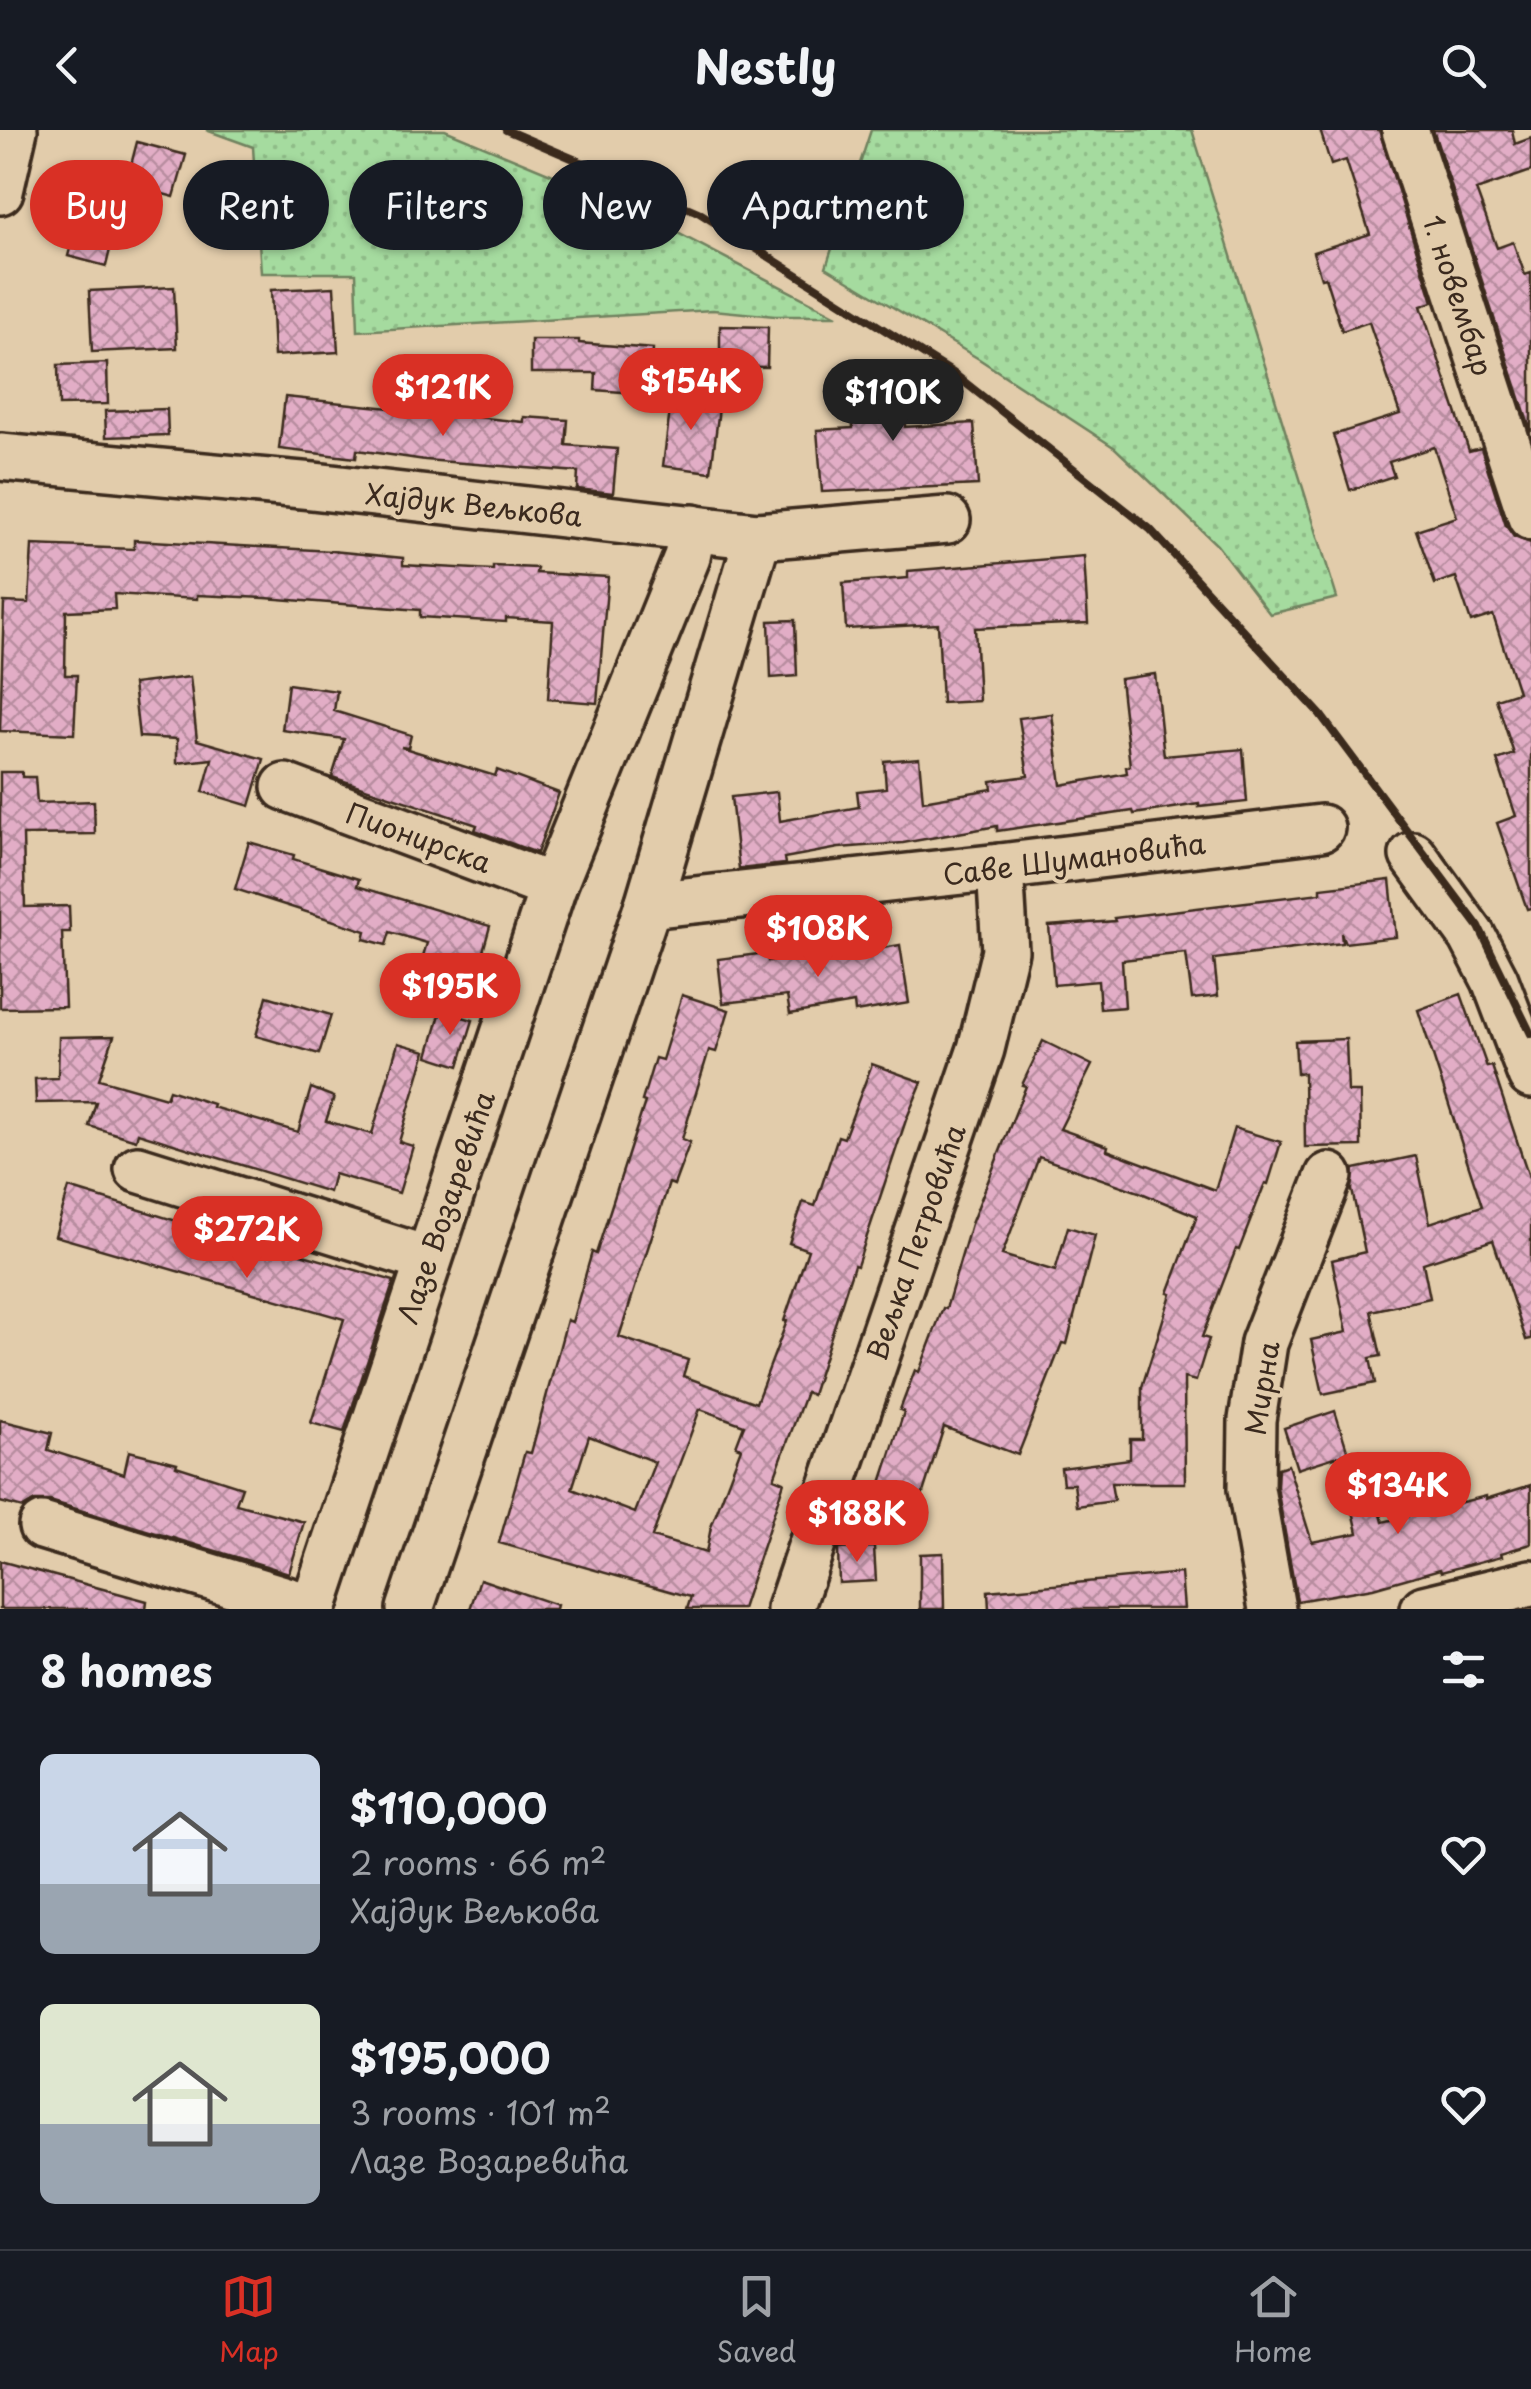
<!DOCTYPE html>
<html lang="en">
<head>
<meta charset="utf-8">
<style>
  :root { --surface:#171b24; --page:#20242c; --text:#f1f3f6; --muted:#9ea1a6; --line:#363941; --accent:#d93025 }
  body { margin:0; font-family:"Playpen Sans",sans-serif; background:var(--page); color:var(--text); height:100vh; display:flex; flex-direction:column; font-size:38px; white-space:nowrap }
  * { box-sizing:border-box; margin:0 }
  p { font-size:32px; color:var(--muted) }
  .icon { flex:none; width:55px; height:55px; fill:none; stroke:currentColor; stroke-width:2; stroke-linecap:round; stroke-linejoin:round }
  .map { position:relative; height:1479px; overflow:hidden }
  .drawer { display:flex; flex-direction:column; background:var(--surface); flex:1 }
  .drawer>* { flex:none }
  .hud { position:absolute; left:30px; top:30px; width:1000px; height:90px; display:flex; gap:20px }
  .price { position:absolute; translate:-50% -85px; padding:0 22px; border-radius:35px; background:var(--accent); color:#fff; font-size:32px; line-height:65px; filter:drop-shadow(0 2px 5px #0008) }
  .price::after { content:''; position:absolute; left:50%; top:60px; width:30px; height:22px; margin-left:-15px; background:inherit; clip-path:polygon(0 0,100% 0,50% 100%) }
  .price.active { background:#222; color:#fff }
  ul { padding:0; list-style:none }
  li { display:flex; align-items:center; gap:30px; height:250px; padding:0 40px }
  li span { display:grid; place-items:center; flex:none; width:280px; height:200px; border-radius:15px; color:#555 }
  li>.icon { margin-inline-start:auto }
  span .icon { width:120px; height:120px; fill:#fffc; stroke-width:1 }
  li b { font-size:42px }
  h2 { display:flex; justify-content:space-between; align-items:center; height:120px; padding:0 40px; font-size:42px }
  .chip { padding:0 35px; border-radius:45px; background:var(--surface); box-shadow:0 2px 8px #0004; font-size:35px; line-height:90px }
  .chip.active { background:var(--accent); color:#fff }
  header { display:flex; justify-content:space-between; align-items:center; height:130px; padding:0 40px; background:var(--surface); font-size:45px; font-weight:700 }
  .menu { display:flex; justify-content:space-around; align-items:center; height:140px; border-top:2px solid var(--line); background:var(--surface); font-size:28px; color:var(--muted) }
  .menu a { display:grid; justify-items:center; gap:5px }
  .menu .active { color:var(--accent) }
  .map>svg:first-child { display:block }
  .park { fill:url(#park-dots); stroke:#70825e; stroke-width:2.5 }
  .building { fill:url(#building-cross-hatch); stroke:#3b2a1e; stroke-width:2.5; fill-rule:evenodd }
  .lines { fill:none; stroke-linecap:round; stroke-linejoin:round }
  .minor-casing { stroke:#3b2a1e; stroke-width:52 }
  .minor { stroke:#e2ccab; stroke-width:45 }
  .rail { stroke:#3b2a1e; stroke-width:8 }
  .labels { text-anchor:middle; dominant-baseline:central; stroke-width:8; stroke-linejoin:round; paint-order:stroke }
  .street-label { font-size:28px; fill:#3b2a1e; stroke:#e2ccab }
</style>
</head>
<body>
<header><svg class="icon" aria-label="back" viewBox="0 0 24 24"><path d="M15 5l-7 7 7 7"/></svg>Nestly<svg class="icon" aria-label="search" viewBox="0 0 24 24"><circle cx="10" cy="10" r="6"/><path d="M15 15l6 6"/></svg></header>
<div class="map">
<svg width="1531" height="1479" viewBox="0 0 1531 1479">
  <defs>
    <pattern id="park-dots" width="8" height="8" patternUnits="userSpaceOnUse" patternTransform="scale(2.5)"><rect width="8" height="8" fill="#a5db9f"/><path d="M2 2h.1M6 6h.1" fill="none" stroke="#8fbc88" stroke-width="1.8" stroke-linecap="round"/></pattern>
    <pattern id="building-cross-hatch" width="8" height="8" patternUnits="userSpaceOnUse" patternTransform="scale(2.5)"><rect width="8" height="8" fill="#e2adc6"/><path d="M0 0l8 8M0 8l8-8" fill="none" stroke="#b88da0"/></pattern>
  </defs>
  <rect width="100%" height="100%" fill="#e2ccab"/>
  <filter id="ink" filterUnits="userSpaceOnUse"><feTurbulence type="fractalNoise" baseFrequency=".01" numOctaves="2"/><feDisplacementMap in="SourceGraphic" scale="20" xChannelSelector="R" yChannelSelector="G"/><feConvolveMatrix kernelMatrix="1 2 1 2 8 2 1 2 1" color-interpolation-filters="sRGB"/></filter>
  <g filter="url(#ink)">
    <g class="park">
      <path d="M206,0H445L618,72L837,186H775L713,180L358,201L356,143H261L253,17Z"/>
      <path d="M871,0H1192L1337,468L1270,484L1217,415L1115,318L979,229L826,137Z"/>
    </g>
    <g class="building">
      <path d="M1320,0H1379L1433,172L1421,176L1469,321L1481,318L1506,396L1514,407L1531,413V778L1527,779L1497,693L1516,686L1497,630L1514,624L1496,569L1518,562L1493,485L1471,492L1456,447L1435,454L1416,400L1457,387L1434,317L1389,332L1394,346L1350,360L1333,305L1400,284L1369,192L1342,201L1325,147L1321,148L1313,122L1370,104L1346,30L1331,35Z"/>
      <path d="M1433,0H1512L1515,14L1531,8V41L1476,60L1497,118L1513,112L1525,145L1531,143V302Z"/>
      <path d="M137,12L186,25L174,67L126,54Z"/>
      <path d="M76,96L113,107L106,136L68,126Z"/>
      <path d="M174,157L177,218L92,222L89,161Z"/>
      <path d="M334,157L338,222L274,226L271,160Z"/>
      <path d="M720,196L768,197L767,237L720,236Z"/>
      <path d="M531,210H579V213L653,219L650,264L595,260L596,243H531Z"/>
      <path d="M107,233L108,274L59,275L58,235Z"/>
      <path d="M903,239L905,297L974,293L978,355L822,362L817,300L853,298L851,241Z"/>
      <path d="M672,264L720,270L711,342L663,336Z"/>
      <path d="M285,267L524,292V287L568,290L566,315L617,319L613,363L577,359L578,342L425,330L357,320L356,328L279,319Z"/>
      <path d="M167,279L168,305L106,307L105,281Z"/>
      <path d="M134,410L332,421L403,428V435L493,440V436L537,438L536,443L608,447L597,573L548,569L553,491L506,488V492L420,487V480L265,468L197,465V469L114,464L115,479L66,481L65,545H77L74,604L0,601L4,472L29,473L32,415L134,419Z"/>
      <path d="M1084,426L1088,493L975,498L979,571L942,573L938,494L846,499L843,453L908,448V441Z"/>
      <path d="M795,490L797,546L771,548L769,491Z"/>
      <path d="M1155,544L1164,626L1243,619L1247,672L1199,677V674L1134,684L1133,681L997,701V696L903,713L839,718L784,728L785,734L739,739L731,667L777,662L780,691L859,677L857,661L886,658L884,631L919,628L923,671L992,659L991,651L1028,646L1019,588L1052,584L1061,655L1127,643L1126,637L1130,636L1120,549Z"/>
      <path d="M190,547L197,610L264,629L250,676L203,662L212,629L177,633V609L139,607L133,554Z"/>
      <path d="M288,554L337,561L334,581L411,605L408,618L401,617L495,646L497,640L559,663L537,723L475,700L477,695L332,647L344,609L282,600Z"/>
      <path d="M0,642H22V647H35L37,673L94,671L95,704L23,705L25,777L69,776L70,802H62L65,877L0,878Z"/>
      <path d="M249,712L294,725L293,729L359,749L357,756L490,796L477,843L428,828L423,826L427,813L390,802L386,815L364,809L366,801L235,759Z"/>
      <path d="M1390,750L1396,807L1345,813L1341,803L1342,813L1214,829L1218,866L1192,869L1186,823L1122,830L1125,877L1100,879L1098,851L1054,855L1049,796L1115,791L1114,788L1321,763V758Z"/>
      <path d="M900,815L909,873L855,882L854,873L790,884L787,866L723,873L718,829L767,823L768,831L824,822L825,828Z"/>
      <path d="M1461,864L1487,937L1492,936L1531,1053V1209L1526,1210L1493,1110L1423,1133L1430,1168L1371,1181L1381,1226L1370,1228L1375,1253L1323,1264L1311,1210L1347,1202L1332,1130L1365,1122L1352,1060L1354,1039L1416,1026L1430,1093L1482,1076L1418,880Z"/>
      <path d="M682,865L729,880L716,922L709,920L682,1009L690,1012L674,1055L669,1053L619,1207L688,1230L683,1246L756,1273L787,1191H784L808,1120L789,1113L803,1072L815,1076L838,1006L844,1008L872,934L922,952L906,990L857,1136L854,1135L812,1265L806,1262L774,1348L784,1352L742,1479H687L691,1467L499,1413L525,1322L531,1323L567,1190L572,1192L592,1122L596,1124L645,972L642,971L655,928L662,930ZM700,1279L744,1295L736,1316L741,1318L711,1397L706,1423L652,1407ZM589,1306L655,1332L635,1383L572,1359Z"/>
      <path d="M267,866L331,885L319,924L256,906Z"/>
      <path d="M441,881L473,890L459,936L428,926Z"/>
      <path d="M114,906L99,949L166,968L169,960L213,974L212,977L298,1002L311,958L334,967L326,991L372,1004L398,913L426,921L399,1012L413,1016L399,1063L334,1044L329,1062L138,1003L136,1010L89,996L96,972L36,973L35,949L58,948L59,907Z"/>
      <path d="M1346,909L1348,962H1360L1361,1016L1305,1017L1304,943L1297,944L1295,911Z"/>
      <path d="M1043,911L1092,935L1060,999L1108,1016L1107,1020L1215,1060L1234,998L1281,1012L1268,1054L1265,1053L1239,1120L1236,1119L1202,1207L1209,1209L1196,1251L1184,1248L1185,1353H1111L1114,1371L1077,1376L1074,1354H1063L1061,1338L1130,1329V1309H1142V1257L1171,1164L1168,1163L1197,1086L1139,1062L1039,1027L1002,1125L1055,1141L1068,1097L1095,1105L1067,1214L1062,1213L1018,1325L944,1297L922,1366L881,1353L904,1282L900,1280L915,1240L919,1242L943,1178L946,1179L971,1094L1026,956L1022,955Z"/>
      <path d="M69,1058L268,1119L269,1115L394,1151L344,1302L311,1293L344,1189L55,1106Z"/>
      <path d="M1335,1281L1348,1323L1297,1339L1284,1298Z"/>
      <path d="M0,1290L52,1303L48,1320L124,1344L129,1321L177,1333L176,1336L242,1357L236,1374L304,1392L289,1443L50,1371H35L23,1378L0,1372Z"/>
      <path d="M1365,1326L1383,1392L1486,1366V1369L1531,1355V1414L1501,1423L1502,1426L1441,1442L1440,1439L1373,1458L1297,1471L1277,1357L1278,1338L1288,1335L1312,1412L1358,1403L1342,1332Z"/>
      <path d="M874,1417L876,1451L839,1453L838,1419Z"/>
      <path d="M943,1423L944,1479H920V1424Z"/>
      <path d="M0,1431L147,1471L146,1479H0Z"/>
      <path d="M1181,1443L1184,1479H989L988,1461Z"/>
      <path d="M480,1449L557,1475L556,1479H470Z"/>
    </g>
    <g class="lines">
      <g class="minor-casing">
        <g id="minor">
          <path d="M1405,0L1531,387"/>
          <path d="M0,61L14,0"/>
          <path d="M0,327L313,356L758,406L947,390"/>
          <path d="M285,657L553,757"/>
          <path d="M1413,725L1472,806L1495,850L1531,945"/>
          <path d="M648,775L1000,737L1321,698"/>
          <path d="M138,1039L426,1129"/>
          <path d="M42,1396L313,1478"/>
          <path d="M313,1479L553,757L687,427L693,398"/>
          <path d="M410,1479L648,775L758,406"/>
          <path d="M790,1479L981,919L1005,821L1000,737"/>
          <path d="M1272,1479L1251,1359L1252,1290L1264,1213L1329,1046"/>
          <path d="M1424,1479L1531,1453"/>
        </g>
      </g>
      <use href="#minor" class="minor"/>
      <path class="rail" d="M506,0L698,82L953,243L1150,399L1320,584L1479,797L1531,904"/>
    </g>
  </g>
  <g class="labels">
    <g class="street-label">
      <text transform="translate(1459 165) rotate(72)">1. новембар</text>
      <text transform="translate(474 374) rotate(6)">Хајдук Вељкова</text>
      <text transform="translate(419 707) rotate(20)">Пионирска</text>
      <text transform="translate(1074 728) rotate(-7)">Саве Шумановића</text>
      <text transform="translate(445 1077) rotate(-71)">Лазе Возаревића</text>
      <text transform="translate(915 1112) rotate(-71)">Вељка Петровића</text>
      <text transform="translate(1261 1258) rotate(-81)">Мирна</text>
    </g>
  </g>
</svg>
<b class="price" style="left:691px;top:303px">$154K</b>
<b class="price" style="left:443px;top:309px">$121K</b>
<b class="price active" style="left:893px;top:314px">$110K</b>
<b class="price" style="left:818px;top:850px">$108K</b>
<b class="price" style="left:450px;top:908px">$195K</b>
<b class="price" style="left:247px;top:1151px">$272K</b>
<b class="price" style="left:1398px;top:1407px">$134K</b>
<b class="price" style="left:857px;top:1435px">$188K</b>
<div class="hud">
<a class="chip active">Buy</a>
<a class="chip">Rent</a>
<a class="chip">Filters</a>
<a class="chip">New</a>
<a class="chip">Apartment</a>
</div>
</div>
<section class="drawer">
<h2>8 homes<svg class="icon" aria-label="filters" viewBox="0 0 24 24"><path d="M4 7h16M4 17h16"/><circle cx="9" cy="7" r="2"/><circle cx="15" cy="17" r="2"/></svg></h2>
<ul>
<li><span style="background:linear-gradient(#c9d6e8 65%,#9aa5b1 0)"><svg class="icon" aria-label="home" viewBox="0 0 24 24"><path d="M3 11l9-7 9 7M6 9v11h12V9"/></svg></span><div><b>$110,000</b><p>2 rooms · 66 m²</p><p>Хајдук Вељкова</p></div><svg class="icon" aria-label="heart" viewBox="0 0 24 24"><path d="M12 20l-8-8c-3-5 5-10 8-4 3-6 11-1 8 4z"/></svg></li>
<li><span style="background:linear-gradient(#dfe7d0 60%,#9aa5b1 0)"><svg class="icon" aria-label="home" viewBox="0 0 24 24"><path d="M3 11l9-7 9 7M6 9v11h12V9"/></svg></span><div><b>$195,000</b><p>3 rooms · 101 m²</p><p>Лазе Возаревића</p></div><svg class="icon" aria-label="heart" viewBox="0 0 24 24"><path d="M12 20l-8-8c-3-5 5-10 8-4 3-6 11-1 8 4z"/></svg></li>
</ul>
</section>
<nav class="menu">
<a class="active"><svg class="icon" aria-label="map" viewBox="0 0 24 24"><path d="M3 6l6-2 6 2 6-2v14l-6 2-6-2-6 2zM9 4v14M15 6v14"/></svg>Map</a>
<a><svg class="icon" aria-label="saved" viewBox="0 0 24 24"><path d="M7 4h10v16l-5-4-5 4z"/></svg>Saved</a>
<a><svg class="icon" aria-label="home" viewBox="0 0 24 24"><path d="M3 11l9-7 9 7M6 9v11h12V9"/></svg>Home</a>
</nav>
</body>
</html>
